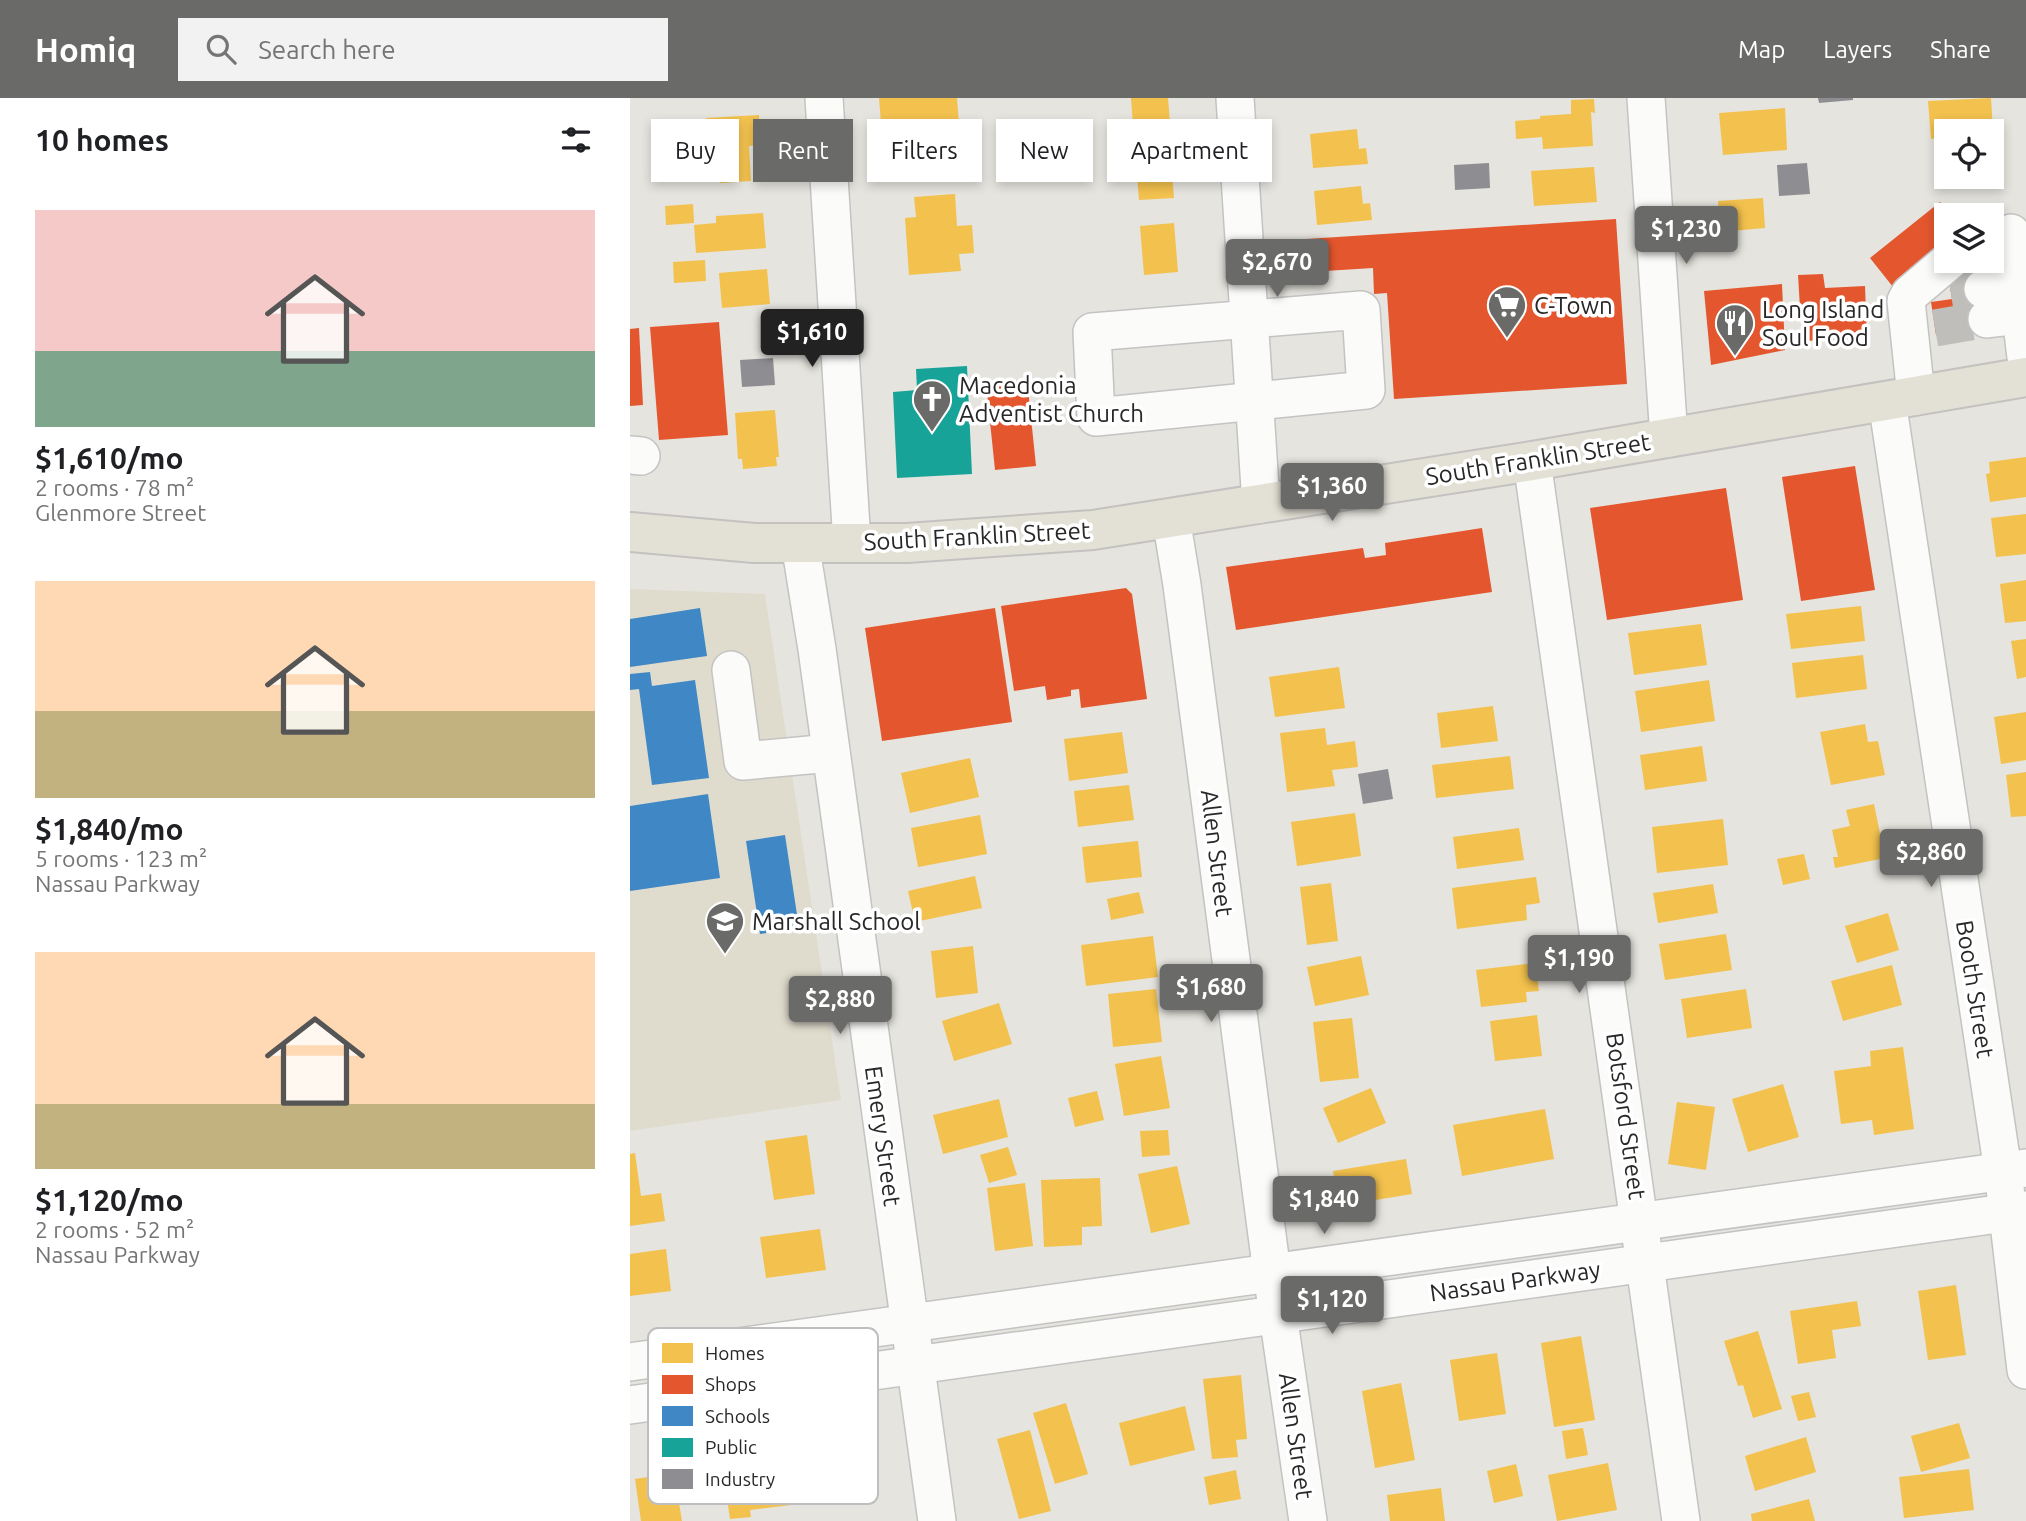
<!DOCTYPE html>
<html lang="en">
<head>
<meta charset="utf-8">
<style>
  :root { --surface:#fff; --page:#f2f2f2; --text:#202124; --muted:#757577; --accent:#6a6a68 }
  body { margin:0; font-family:Ubuntu,sans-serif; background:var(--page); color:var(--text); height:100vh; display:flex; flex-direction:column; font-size:26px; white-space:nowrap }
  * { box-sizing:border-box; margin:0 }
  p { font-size:23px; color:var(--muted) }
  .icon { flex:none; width:38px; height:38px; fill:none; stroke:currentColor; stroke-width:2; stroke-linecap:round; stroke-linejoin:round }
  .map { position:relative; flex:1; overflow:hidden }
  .details { display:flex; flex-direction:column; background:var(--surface); width:630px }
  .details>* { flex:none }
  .guide { position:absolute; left:21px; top:21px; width:665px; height:63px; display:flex; gap:14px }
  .buttons { position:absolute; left:1304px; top:21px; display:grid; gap:14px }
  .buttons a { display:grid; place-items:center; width:70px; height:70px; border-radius:0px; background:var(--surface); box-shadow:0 4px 10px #0003; font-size:35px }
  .price { position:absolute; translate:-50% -60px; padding:0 16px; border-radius:7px; background:var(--accent); color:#fff; font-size:23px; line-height:46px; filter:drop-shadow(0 2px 4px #0008) }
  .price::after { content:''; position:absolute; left:50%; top:42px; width:21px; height:16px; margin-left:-10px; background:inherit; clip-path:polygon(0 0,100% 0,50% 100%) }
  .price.selected { background:#222; color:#fff }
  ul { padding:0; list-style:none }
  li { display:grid; align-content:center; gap:14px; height:371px; padding:0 35px }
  li span { display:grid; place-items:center; height:217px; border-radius:0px; color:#555 }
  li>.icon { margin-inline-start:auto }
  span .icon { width:126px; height:126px; fill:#fffc; stroke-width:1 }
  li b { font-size:30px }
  h2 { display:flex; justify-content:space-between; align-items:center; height:84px; padding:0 35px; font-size:30px }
  .tag { padding:0 24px; border-radius:0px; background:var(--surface); box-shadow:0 4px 10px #0003; font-size:24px; line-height:63px }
  .tag.selected { background:var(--accent); color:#fff }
  header { display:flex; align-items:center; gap:42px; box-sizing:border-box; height:98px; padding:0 35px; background:var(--accent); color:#fff }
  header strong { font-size:33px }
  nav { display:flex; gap:38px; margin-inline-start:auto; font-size:24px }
  .search { width:490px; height:63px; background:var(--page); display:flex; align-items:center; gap:18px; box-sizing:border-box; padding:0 24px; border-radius:0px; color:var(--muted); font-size:26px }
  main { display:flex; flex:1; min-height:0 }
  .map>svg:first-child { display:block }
  .education { fill:#e0dccd }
  .homes { fill:#f2c14e }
  .shops { fill:#e4572e }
  .schools { fill:#3f88c5 }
  .public { fill:#17a398 }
  .industry { fill:#8d8d92 }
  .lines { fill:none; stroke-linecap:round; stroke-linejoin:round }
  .minor-tunnel { stroke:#c0beba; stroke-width:37; stroke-dasharray:37 18; stroke-linecap:butt }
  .minor-casing { stroke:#c4c3c3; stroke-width:40 }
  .major-casing { stroke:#c3c2c0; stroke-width:42 }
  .minor { stroke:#fbfbfa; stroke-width:37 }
  .major { stroke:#e3e1d5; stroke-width:38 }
  .labels { text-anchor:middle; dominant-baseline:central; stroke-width:7; stroke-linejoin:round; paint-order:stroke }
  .poi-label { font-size:24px; fill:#282828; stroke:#fff; text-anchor:start }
  .street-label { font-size:24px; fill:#282828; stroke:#fff }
  .key { fill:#fff; stroke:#bebebe; stroke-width:2 }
  .key-label { font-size:19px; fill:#282828 }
</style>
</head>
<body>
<header>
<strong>Homiq</strong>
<div class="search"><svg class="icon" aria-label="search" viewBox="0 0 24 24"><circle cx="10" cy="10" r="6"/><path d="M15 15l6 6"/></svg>Search here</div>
<nav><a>Map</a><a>Layers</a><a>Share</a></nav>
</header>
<main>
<section class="details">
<h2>10 homes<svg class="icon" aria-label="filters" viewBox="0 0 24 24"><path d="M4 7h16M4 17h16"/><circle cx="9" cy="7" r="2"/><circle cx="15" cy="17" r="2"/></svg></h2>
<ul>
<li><span style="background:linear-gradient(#f6c9c9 65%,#7fa58c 0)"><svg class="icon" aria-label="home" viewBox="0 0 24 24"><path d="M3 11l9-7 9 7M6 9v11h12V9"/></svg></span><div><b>$1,610/mo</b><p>2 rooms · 78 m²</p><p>Glenmore Street</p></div></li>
<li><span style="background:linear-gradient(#ffd9b3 60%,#c2b280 0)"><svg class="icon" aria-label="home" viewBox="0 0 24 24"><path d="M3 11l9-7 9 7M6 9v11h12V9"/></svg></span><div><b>$1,840/mo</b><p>5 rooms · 123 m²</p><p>Nassau Parkway</p></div></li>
<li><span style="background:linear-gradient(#ffd9b3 70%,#c2b280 0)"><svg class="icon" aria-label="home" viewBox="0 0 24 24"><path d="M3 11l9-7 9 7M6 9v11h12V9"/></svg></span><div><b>$1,120/mo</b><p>2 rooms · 52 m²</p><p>Nassau Parkway</p></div></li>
</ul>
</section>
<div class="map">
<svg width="1396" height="1423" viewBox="0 0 1396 1423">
  <rect width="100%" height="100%" fill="#e6e4de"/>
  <path class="education" d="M0,491L135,496L211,1002L0,1033Z"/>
  <g class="homes">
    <path d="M249,0H327L332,66L296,69L294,35L252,38Z"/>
    <path d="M501,0H538L540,25L503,28Z"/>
    <path d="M1361,0L1363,33H1316V39L1301,41L1298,3Z"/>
    <path d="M964,1L965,15L961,14L963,48L913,51L912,39L886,41L885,23L910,21V18L941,16V2Z"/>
    <path d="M1155,10L1157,52L1093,57L1089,15Z"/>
    <path d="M129,17L131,47L119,48L121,83L90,85V70L56,72L55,49L78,47L76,20Z"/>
    <path d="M727,31L729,51L736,50L738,66L683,70L680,36Z"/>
    <path d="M540,50L544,100L509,102L505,52Z"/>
    <path d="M964,69L967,104L904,108L901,73Z"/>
    <path d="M731,88L733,106L740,105L742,122L687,127L684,93Z"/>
    <path d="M325,96L327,128L342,127L344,155L329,156L331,173L279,177L275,120L286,119L284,99Z"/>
    <path d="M1133,100L1135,130L1090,134L1088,103Z"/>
    <path d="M63,106L64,125L36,127L35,108Z"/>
    <path d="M133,115L136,150L66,155L64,127L86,125V118Z"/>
    <path d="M544,125L548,174L514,177L510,128Z"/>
    <path d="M75,162L76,183L44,185L43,164Z"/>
    <path d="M137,171L140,206L92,210L89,175Z"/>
    <path d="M145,312L149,359H146L147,368L113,371L112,361H108L105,315Z"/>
    <path d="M1396,359V399L1360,404L1356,376L1360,375L1359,364Z"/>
    <path d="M1396,416V456L1366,459L1361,420Z"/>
    <path d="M1396,482V523L1375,525L1370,486Z"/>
    <path d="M1231,508L1235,543L1161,551L1156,516Z"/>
    <path d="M1071,526L1077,567L1004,577L998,535Z"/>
    <path d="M1396,541V579L1387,581L1381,543Z"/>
    <path d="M1233,557L1237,591L1166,600L1162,565Z"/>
    <path d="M709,569L715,610L645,619L639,579Z"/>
    <path d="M1079,582L1085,623L1011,634L1005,593Z"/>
    <path d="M863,608L868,643L811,650L807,615Z"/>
    <path d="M1396,614V662L1371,666L1364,619Z"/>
    <path d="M1235,626L1238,644L1248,643L1255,677L1201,687L1190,634Z"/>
    <path d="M695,630L697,647L725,643L728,669L702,672L705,688L657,694L650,635Z"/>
    <path d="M492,634L498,675L439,683L434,641Z"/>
    <path d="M1072,648L1077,683L1015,692L1010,657Z"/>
    <path d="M880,658L884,691L806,700L802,667Z"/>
    <path d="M340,660L349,699L280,715L271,675Z"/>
    <path d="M1396,674V718L1381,719L1376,677Z"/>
    <path d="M499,687L504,722L448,729L444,693Z"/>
    <path d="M1244,706L1255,760L1205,770L1203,759H1208L1202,732L1220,728L1216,712Z"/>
    <path d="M725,715L731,758L667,768L661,724Z"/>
    <path d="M350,717L357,756L288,769L281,730Z"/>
    <path d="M1093,721L1098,767L1027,775L1022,729Z"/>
    <path d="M889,730L894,762L827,771L823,739Z"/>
    <path d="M508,743L512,779L456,785L452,749Z"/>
    <path d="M1174,756L1180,781L1153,787L1147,761Z"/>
    <path d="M345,778L352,810L285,824L278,793Z"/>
    <path d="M906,779L910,805L896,807L897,822L827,831L822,790Z"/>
    <path d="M701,785L708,843L677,847L670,789Z"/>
    <path d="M1083,786L1088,815L1028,825L1023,795Z"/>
    <path d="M509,794L514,815L481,822L477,801Z"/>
    <path d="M1258,815L1269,852L1227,865L1215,828Z"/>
    <path d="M1096,836L1102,872L1035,882L1029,846Z"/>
    <path d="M523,838L528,879L456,888L451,847Z"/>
    <path d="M343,848L348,895L306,900L301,853Z"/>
    <path d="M731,858L739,897L685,908L677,869Z"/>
    <path d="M905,865L909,893L896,894L897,904L851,909L846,872Z"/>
    <path d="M1262,867L1272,907L1213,923L1201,883Z"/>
    <path d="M526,891L532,944L483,949L478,896Z"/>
    <path d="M1116,891L1122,930L1057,940L1051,901Z"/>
    <path d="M369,905L382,946L324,963L312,923Z"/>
    <path d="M907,917L912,958L865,963L860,923Z"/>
    <path d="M722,920L729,980L690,984L683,924Z"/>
    <path d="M1273,949L1284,1031L1244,1037L1242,1022L1211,1026L1204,973L1241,968L1240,953Z"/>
    <path d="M531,958L540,1010L494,1018L485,966Z"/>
    <path d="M1153,986L1169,1039L1118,1054L1102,1001Z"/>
    <path d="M741,990L756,1025L708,1045L693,1010Z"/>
    <path d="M467,993L474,1022L445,1029L438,1000Z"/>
    <path d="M369,1001L378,1039L313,1056L303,1017Z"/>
    <path d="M1047,1004L1085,1009L1076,1072L1038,1066Z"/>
    <path d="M915,1011L924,1061L832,1078L823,1027Z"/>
    <path d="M538,1032L540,1057L512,1059L510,1033Z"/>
    <path d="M177,1037L185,1096L144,1102L135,1043Z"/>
    <path d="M378,1049L387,1077L359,1085L350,1057Z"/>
    <path d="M5,1055L11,1098L31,1095L35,1123L0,1128V1056Z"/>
    <path d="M776,1061L782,1096L709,1108L703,1073Z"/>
    <path d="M547,1068L560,1126L521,1135L508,1076Z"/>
    <path d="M470,1080L472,1128L452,1129V1147L414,1149L411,1082Z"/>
    <path d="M395,1085L403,1148L365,1153L357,1090Z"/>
    <path d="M190,1131L196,1172L136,1180L130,1139Z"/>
    <path d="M36,1151L41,1193L0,1198V1156Z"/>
    <path d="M1326,1187L1336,1257L1298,1262L1288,1193Z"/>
    <path d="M1227,1203L1231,1228L1202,1232L1206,1260L1168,1266L1160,1213Z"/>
    <path d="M1128,1233L1152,1311L1123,1320L1113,1287L1108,1288L1094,1243Z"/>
    <path d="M951,1238L965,1322L924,1329L911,1245Z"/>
    <path d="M867,1255L876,1316L829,1323L820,1262Z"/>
    <path d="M611,1277L617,1341L606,1342L608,1359L582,1361L573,1281Z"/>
    <path d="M771,1285L785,1362L745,1370L732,1293Z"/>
    <path d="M1179,1294L1186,1319L1168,1323L1161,1298Z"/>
    <path d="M436,1305L458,1376L425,1386L403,1315Z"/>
    <path d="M555,1308L565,1352L500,1368L489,1325Z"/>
    <path d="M1329,1325L1340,1360L1291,1374L1281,1338Z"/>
    <path d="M953,1330L958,1357L936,1361L932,1333Z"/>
    <path d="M400,1332L421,1413L389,1421L367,1341Z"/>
    <path d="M1176,1339L1186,1374L1125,1393L1115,1358Z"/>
    <path d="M73,1361L79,1394L48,1399L52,1423H11L5,1381L52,1374L51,1364Z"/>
    <path d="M164,1363L170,1406L120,1412L121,1419L100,1421L93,1373Z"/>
    <path d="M978,1365L987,1412L927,1423L918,1377Z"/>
    <path d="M886,1366L893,1398L864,1405L857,1373Z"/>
    <path d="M1339,1371L1344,1412L1274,1420L1269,1379Z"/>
    <path d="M606,1372L611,1401L579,1407L574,1379Z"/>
    <path d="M811,1390L815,1423H760L757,1397Z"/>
    <path d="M1179,1401L1185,1423H1122L1121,1416Z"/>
  </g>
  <g class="shops">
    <path d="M1310,104L1321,117H1316V154L1267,194L1240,160Z"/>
    <path d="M986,121L997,286L764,301L757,195L744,196L743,170L663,175L661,142Z"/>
    <path d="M1325,163H1349L1359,229L1306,237L1301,204L1322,201L1317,171Z"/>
    <path d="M1193,176L1195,190L1235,188L1237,240L1172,243L1168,177Z"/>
    <path d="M1152,186L1155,252L1081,267L1074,193Z"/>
    <path d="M89,224L98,337L29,342L20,229Z"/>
    <path d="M9,230L13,307L0,308V231Z"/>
    <path d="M397,281L406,368L365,372L356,285Z"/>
    <path d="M1225,368L1245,492L1171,503L1152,379Z"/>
    <path d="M1096,390L1113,502L977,522L960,410Z"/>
    <path d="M852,430L862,494L606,532L596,469L733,450L735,460L756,457L755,445Z"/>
    <path d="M496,490L502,496L517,601L451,610L449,591L441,592V598L417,602L415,588L384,593L371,508Z"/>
    <path d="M365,510L382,624L252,643L235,530Z"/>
  </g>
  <g class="schools">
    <path d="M70,510L77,558L0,569V521Z"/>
    <path d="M20,574L22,588L65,582L79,680L22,687L9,591L0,592V576Z"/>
    <path d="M78,696L90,780L0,793V708Z"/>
    <path d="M155,737L169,830L130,836L116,743Z"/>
  </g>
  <path class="public" d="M337,268L342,376L267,380L263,294L287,292L286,271Z"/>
  <g class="industry">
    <path d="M1188,0H1223V2L1189,5Z"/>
    <path d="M446,38L447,56L413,58L412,40Z"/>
    <path d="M859,65L860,90L825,92L824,67Z"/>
    <path d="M1177,65L1180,96L1149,98L1147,67Z"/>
    <path d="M143,260L145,287L112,289L110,262Z"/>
    <path d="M758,671L763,701L733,706L728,676Z"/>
  </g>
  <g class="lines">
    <g class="minor-tunnel">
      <path d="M1321,196L1353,191"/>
      <path d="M1305,230L1357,221"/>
    </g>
    <g class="minor-casing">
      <g id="minor">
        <path d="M194,0L222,445"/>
        <path d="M605,0L631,406"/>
        <path d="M1016,0L1039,340"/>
        <path d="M1381,135L1396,259"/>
        <path d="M1353,191L1396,186"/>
        <path d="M731,212L736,292L466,319L462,234Z"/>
        <path d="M1357,221L1391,217"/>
        <path d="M1286,298L1276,203L1280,196L1319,163"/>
        <path d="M1257,303L1373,1073L1396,1272"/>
        <path d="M0,357L11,358"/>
        <path d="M902,363L1051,1423"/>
        <path d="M541,420L552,487L642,1175L678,1423"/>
        <path d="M170,445L187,551L307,1423"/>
        <path d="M101,572L113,663L201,655"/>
        <path d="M0,1264L1396,1070"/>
        <path d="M0,1307L1396,1112"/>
      </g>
    </g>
    <g class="major-casing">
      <path id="major" d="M0,434L124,445H277L463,432L902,363L1396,279"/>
    </g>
    <use href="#minor" class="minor"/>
    <use href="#major" class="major"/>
  </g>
  <defs>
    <g id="supermarket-pin" transform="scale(2.0125)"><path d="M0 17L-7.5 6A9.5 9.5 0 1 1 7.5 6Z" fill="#6a6a68" stroke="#fff"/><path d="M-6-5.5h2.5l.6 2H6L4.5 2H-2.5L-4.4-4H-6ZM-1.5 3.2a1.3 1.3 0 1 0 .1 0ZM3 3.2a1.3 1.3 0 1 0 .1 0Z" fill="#fff"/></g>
    <g id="restaurant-pin" transform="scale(2.0125)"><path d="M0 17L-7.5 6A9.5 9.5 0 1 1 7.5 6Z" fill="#6a6a68" stroke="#fff"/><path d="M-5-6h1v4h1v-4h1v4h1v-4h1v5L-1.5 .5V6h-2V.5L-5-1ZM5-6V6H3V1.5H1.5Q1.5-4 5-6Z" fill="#fff"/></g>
    <g id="church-pin" transform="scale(2.0125)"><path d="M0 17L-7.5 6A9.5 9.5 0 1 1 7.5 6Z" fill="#6a6a68" stroke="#fff"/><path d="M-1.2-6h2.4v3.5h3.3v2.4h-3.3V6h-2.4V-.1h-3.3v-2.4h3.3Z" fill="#fff"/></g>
    <g id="school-pin" transform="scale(2.0125)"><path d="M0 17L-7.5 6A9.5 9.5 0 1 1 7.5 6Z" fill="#6a6a68" stroke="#fff"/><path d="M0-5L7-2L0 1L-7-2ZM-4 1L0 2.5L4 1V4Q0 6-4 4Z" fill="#fff"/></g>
  </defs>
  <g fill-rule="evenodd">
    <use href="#supermarket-pin" x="877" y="207"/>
    <use href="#restaurant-pin" x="1105" y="225"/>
    <use href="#church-pin" x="302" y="301"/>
    <use href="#school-pin" x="95" y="823"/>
  </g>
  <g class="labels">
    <g class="poi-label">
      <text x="904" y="207">C-Town</text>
      <text x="1132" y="211">Long Island<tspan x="1132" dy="28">Soul Food</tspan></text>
      <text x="329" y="287">Macedonia<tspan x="329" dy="28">Adventist Church</tspan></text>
      <text x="122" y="823">Marshall School</text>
    </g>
    <g class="street-label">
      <text transform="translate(908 361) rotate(-9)">South Franklin Street</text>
      <text transform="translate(347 438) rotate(-3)">South Franklin Street</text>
      <text transform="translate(587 755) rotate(83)">Allen Street</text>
      <text transform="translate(1345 891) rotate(81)">Booth Street</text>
      <text transform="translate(996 1018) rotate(82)">Botsford Street</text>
      <text transform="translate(253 1038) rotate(82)">Emery Street</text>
      <text transform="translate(885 1183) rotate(-8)">Nassau Parkway</text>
      <text transform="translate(666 1338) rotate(82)">Allen Street</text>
    </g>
  </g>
  <rect x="18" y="1230" width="230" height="176" rx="10" class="key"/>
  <rect x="32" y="1245" width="31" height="20" fill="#f2c14e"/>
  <rect x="32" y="1277" width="31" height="19" fill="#e4572e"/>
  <rect x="32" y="1308" width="31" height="20" fill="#3f88c5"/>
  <rect x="32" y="1340" width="31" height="19" fill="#17a398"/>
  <rect x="32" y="1371" width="31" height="20" fill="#8d8d92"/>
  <g class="key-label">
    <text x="75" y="1262">Homes</text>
    <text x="75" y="1293">Shops</text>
    <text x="75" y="1325">Schools</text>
    <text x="75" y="1356">Public</text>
    <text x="75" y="1388">Industry</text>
  </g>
</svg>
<div class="buttons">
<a><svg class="icon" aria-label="locate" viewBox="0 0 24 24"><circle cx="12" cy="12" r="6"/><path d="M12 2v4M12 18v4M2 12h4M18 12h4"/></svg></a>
<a><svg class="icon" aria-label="layers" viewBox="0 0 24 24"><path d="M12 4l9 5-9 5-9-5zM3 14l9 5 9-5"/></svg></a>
</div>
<b class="price" style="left:1056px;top:168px">$1,230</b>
<b class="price" style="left:647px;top:201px">$2,670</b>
<b class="price selected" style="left:182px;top:271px">$1,610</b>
<b class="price" style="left:702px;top:425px">$1,360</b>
<b class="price" style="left:1301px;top:791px">$2,860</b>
<b class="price" style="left:949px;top:897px">$1,190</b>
<b class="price" style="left:581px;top:926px">$1,680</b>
<b class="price" style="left:210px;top:938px">$2,880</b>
<b class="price" style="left:694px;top:1138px">$1,840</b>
<b class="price" style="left:702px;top:1238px">$1,120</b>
<div class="guide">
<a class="tag">Buy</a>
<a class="tag selected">Rent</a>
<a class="tag">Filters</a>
<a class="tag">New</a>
<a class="tag">Apartment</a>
</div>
</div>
</main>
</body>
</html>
